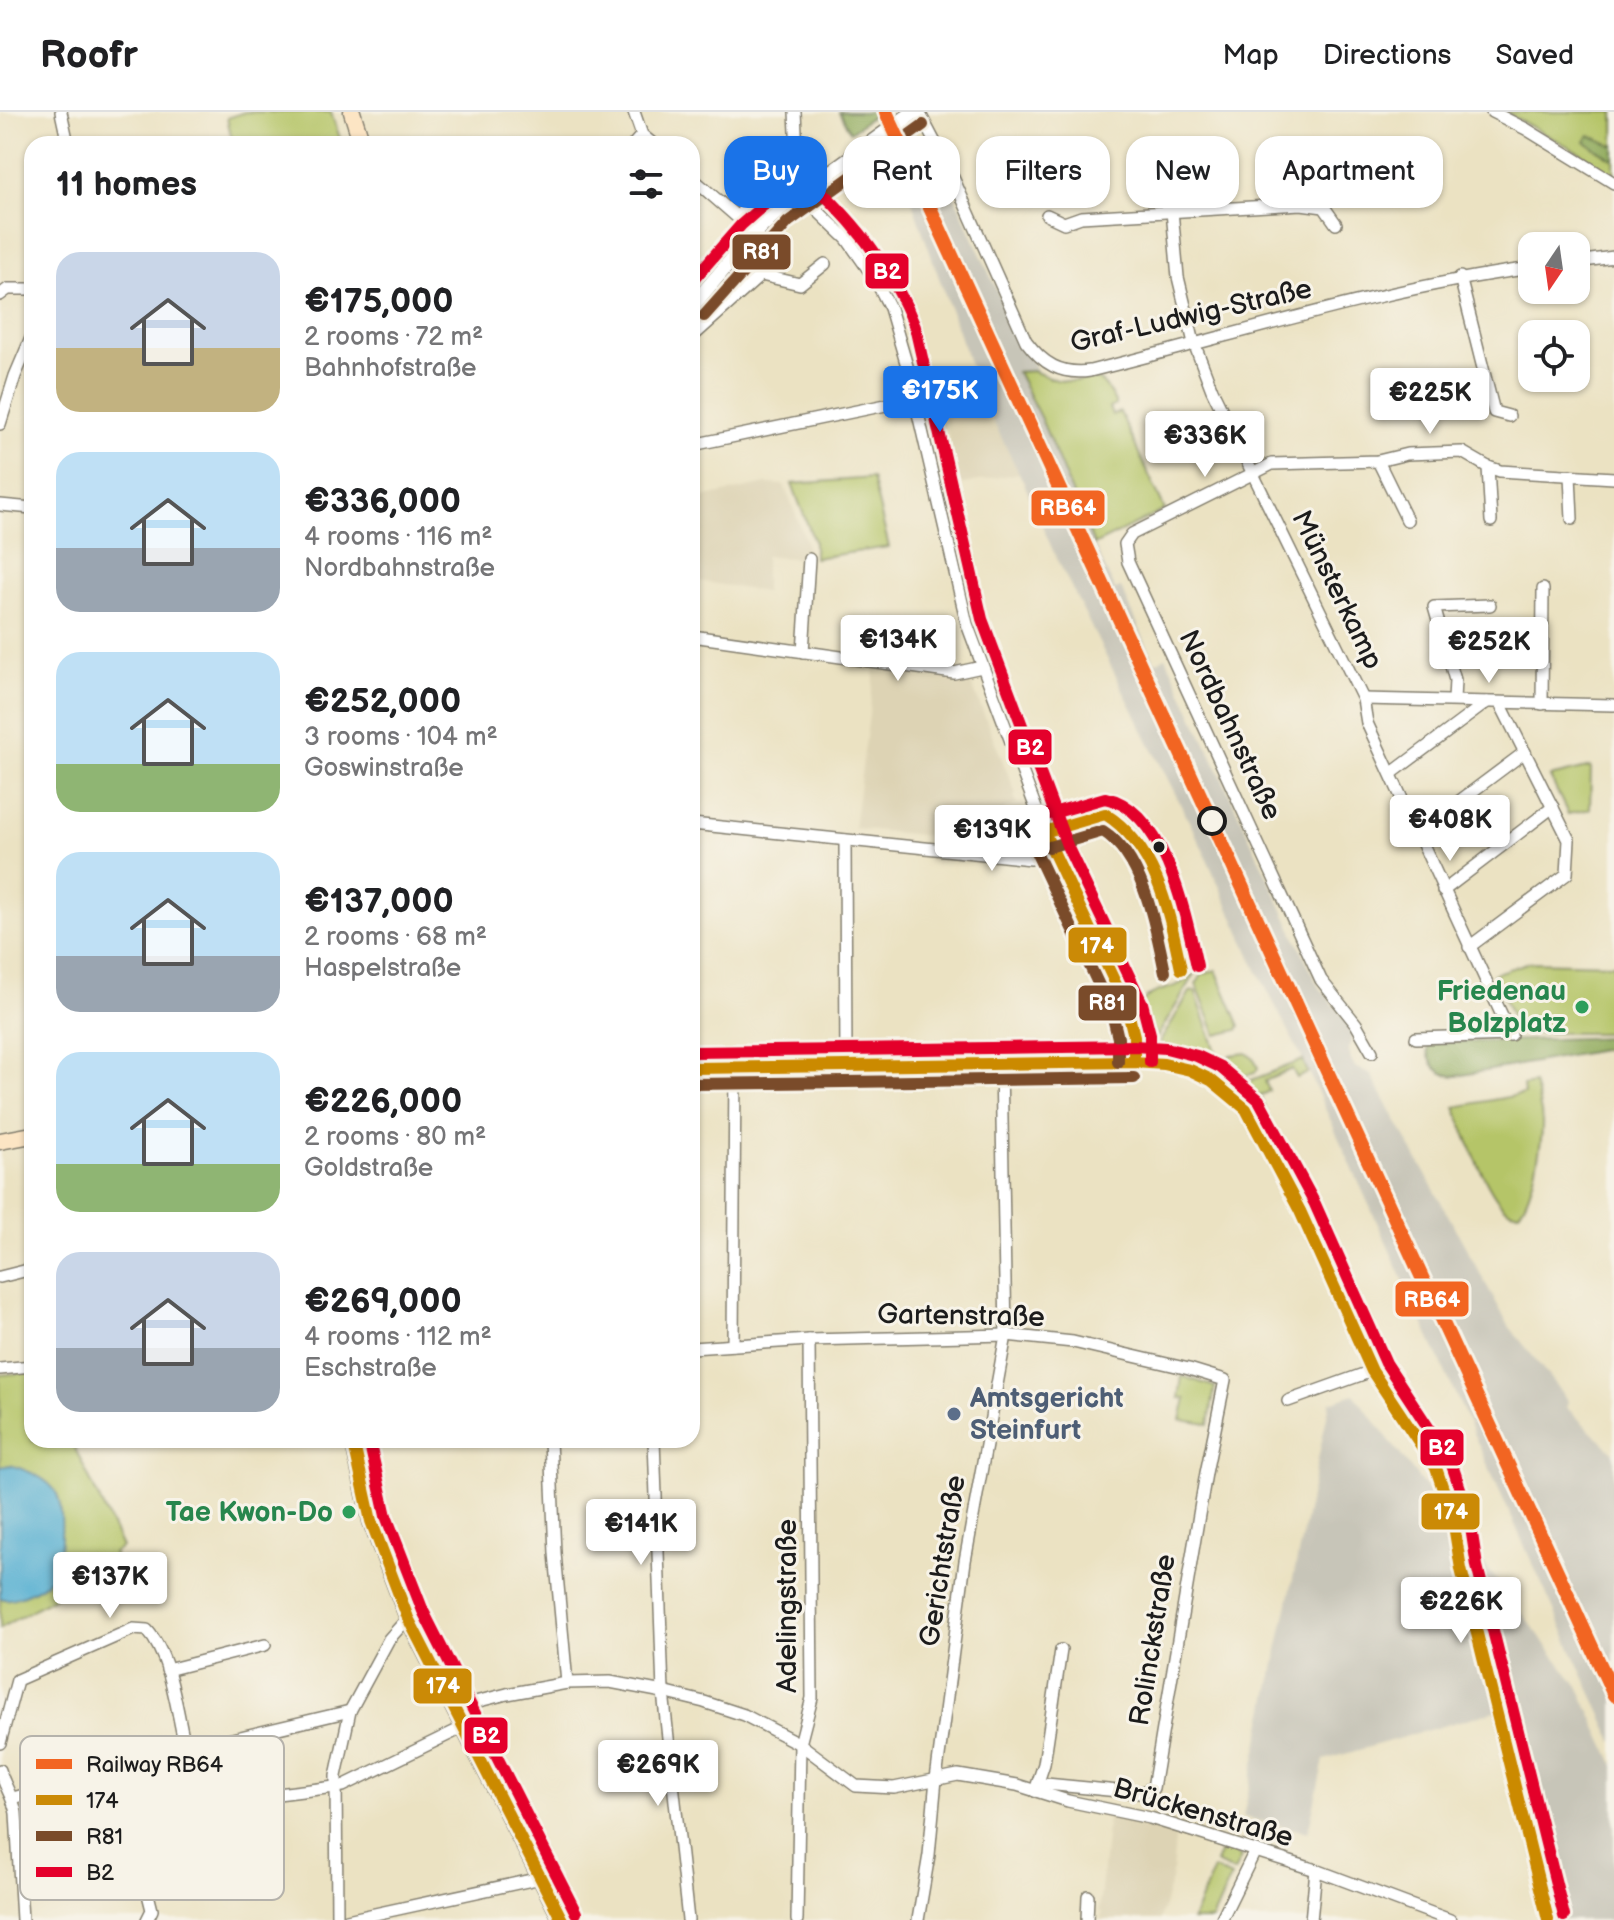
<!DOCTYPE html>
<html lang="en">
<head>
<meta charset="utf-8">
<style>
  :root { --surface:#fff; --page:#f6f6f6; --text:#202124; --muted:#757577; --line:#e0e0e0; --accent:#1a73e8 }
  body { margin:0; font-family:"Balsamiq Sans",sans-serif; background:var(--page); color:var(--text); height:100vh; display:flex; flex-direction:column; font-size:30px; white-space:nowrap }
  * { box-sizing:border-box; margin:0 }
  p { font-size:26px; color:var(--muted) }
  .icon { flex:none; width:44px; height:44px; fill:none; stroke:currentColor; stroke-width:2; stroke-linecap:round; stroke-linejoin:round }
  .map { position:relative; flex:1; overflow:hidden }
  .details { position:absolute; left:24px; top:24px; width:676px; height:1312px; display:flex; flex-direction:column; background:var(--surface); border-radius:24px; box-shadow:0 2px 6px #0004 }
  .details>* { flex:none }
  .top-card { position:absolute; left:724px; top:24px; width:760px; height:72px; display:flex; gap:16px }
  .needle { width:52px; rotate:193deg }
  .buttons { position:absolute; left:1518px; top:120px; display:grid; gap:16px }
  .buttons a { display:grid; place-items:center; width:72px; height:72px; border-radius:16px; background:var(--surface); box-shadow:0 2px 6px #0004; font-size:40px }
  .price { position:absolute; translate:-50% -68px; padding:0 18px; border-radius:8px; background:#fff; color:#222; font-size:26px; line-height:52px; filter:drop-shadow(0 2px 4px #0008) }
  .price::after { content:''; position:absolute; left:50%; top:48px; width:24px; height:18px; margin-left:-12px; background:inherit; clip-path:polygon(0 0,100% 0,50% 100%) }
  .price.selected { background:var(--accent); color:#fff }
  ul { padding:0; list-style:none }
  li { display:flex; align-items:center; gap:24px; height:200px; padding:0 32px }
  li span { display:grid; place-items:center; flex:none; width:224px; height:160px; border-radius:24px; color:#555 }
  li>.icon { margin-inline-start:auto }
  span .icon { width:96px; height:96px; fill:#fffc; stroke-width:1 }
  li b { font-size:34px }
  h2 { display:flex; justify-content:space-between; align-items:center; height:96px; padding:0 32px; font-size:34px }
  .tag { padding:0 28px; border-radius:24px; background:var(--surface); box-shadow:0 2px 6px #0004; font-size:28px; line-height:72px }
  .tag.selected { background:var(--accent); color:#fff }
  header { display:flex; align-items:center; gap:48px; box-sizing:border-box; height:112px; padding:0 40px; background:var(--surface); border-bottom:2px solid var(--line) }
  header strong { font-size:38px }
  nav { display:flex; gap:44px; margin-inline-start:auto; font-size:28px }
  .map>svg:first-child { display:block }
  .built { fill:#ddd3b4 }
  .industrial { fill:#c7c5b8 }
  .green { fill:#b5c567; stroke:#687042; stroke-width:2 }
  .forest { fill:#90aa5c; stroke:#56633c; stroke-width:2 }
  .water { fill:#53aed1; stroke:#386576; stroke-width:2 }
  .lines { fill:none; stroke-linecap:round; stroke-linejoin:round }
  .minor-casing { stroke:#847f6f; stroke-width:14 }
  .tertiary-casing { stroke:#847f6f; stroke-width:17 }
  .secondary-casing { stroke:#847f6f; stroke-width:19 }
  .minor { stroke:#fff; stroke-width:11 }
  .tertiary { stroke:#fff; stroke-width:14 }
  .secondary { stroke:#fce5c4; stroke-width:16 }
  .bus-1-casing { stroke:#f7f3e8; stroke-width:18 }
  .bus-2-casing { stroke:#f7f3e8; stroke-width:18 }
  .bus-3-casing { stroke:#f7f3e8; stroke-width:18 }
  .bus-1 { stroke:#cb8a06; stroke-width:12 }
  .bus-2 { stroke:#7a4b2a; stroke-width:12 }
  .bus-3 { stroke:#e4002b; stroke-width:12 }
  .rail-1-casing { stroke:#f7f3e8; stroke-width:20 }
  .rail-1 { stroke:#f26522; stroke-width:14 }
  .stop-dot { fill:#f7f3e8; stroke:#1c1c1c; stroke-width:4 }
  .bus-dot { fill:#1c1c1c; stroke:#f7f3e8; stroke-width:3 }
  .leisure-dot { fill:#2e9e5b; stroke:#f7f3e8; stroke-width:3 }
  .service-dot { fill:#5c6f8a; stroke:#f7f3e8; stroke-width:3 }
  .labels { text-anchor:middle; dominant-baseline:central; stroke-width:6; stroke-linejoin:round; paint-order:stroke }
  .street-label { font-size:28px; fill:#1c1c1c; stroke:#f7f3e8 }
  .leisure-label { font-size:28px; font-weight:bold; fill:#27864d; stroke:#f7f3e8; text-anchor:end }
  .service-label { font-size:28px; font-weight:bold; fill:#4e5e75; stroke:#f7f3e8; text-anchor:start }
  .key { fill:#f7f3e8; stroke:#b5b2ab; stroke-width:2 }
  .key-label { font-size:22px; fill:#1c1c1c }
  .line-badge { stroke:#f7f3e8; stroke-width:3 }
  .badge-label { font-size:22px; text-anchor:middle; font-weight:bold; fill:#fff }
</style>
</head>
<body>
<header>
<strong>Roofr</strong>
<nav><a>Map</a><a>Directions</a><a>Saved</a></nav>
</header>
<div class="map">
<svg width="1614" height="1808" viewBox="0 0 1614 1808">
  <rect width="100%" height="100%" fill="#f7f3e8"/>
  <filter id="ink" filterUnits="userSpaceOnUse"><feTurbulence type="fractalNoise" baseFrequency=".0125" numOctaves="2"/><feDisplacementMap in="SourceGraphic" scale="16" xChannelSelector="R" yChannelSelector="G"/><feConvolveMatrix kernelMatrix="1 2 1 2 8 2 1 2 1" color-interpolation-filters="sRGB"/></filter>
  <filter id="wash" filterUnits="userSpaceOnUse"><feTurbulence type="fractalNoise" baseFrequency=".006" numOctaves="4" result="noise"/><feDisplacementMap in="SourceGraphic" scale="32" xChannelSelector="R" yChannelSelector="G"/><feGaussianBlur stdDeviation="1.8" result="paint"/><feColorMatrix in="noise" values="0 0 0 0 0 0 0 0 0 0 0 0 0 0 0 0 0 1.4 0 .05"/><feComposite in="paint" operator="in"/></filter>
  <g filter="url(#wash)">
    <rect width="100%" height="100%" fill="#ebe2c2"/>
    <g class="built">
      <path d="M973,266L1019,361L959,373L938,276Z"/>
      <path d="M766,372L784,373L806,429L807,447L765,444V480L692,468V388Z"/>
      <path d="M875,558L967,570L972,573L1016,682L1014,684L1017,692L1003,699L1015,733L854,716Z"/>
      <path d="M1108,1705L1176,1720L1171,1769L1160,1808H1101L1102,1800L1099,1799Z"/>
    </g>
    <g class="industrial">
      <path d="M926,30L937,45L1020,230L1038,260H1017L1041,307L1078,392V397L1115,478L1121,476L1155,550L1166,545L1317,872L1349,912L1352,922L1349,938L1351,949L1356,956L1370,961L1509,1214L1568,1289L1566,1295L1614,1341V1630L1303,948L1257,858L1199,729L1054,441L1024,371L982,287L897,47Z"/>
      <path d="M1354,1282L1578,1574L1614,1652V1808H1550L1498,1598L1324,1648L1308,1720L1243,1705L1330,1290Z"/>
    </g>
    <g class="green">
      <path d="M245,0H331L342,32H233L227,6Z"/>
      <path d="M1504,0H1614V63L1579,40Z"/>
      <path d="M1032,259C1040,261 1048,266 1057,268C1091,275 1097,250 1116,293L1109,296L1112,303L1120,300L1165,398L1094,433L1041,307L1017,260Z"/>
      <path d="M872,366L889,435L814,446V429L792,372Z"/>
      <path d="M1591,655L1590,697L1568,702L1550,665Z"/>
      <path d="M1530,850L1614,852V921H1519L1493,862Z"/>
      <path d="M1216,858L1240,914L1238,918L1216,923L1196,872L1202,863Z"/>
      <path d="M1196,859L1195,862L1157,925L1139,895C1147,877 1171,879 1187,868C1190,865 1193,861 1196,859Z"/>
      <path d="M1195,879L1218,945L1217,948L1203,942L1163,935L1160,930L1190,880Z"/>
      <path d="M1246,941L1253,945L1258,956L1255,961L1241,965L1226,957L1227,947L1231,943Z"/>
      <path d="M1303,948L1308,961L1297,966L1292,957L1265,969L1269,979L1260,984L1271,1012L1257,985L1244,971Z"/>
      <path d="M1534,972C1538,985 1541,997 1542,1009C1543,1030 1532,1085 1519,1100C1515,1100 1510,1099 1507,1097C1488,1086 1464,1017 1455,995L1524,982L1523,974Z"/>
      <path d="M32,1260V1328H71L122,1435L113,1441L117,1450L0,1516V1263Z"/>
      <path d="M1182,1264L1215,1275L1209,1312L1181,1308L1186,1287L1179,1286Z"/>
      <path d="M1223,1735L1241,1745L1234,1760L1216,1751Z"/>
      <path d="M1214,1757L1231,1765L1212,1808H1192Z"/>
    </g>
    <g class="forest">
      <path d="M839,0H872L874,3L850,20Z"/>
      <path d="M1589,23L1614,34V48L1585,30Z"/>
      <path d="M813,24L821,38L793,59L747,113L741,108Z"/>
      <path d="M1614,925V936L1457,964C1440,964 1428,953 1428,935L1432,931Z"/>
    </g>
    <path class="water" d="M10,1353C26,1358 49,1366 57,1382C64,1399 63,1454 50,1467C43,1475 34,1479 24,1483C15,1486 9,1489 0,1486V1355Z"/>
  </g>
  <g filter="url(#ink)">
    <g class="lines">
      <g class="minor-casing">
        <g id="minor">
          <path d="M61,0L68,32"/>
          <path d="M634,0L642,23L653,32"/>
          <path d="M919,0L951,61L1026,229C1043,252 1061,263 1090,259C1237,223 1381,176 1532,156"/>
          <path d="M1492,0L1526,17L1614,71"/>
          <path d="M634,32L642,23"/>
          <path d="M692,66L737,105L797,40L795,0"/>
          <path d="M800,82L847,127L875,167L890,196L907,254L967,512L1053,742L1127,896L1134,924V950"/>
          <path d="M1172,99L1178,165L1194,231L1212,278L1363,587L1367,611L1511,923L1416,926"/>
          <path d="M1047,103L1064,111L1081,105L1301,92L1324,95L1336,112"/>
          <path d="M1576,150L1614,145"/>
          <path d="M1460,165L1494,300L1509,304"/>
          <path d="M0,183L8,177H32"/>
          <path d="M692,225L761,163L800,172L825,152"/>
          <path d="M0,312L15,264L32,224"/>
          <path d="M692,333L915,287"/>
          <path d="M1378,349L1407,408"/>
          <path d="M1488,355L1491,409"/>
          <path d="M1570,363L1572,407"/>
          <path d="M0,393L32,396"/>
          <path d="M692,524L954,561L982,555"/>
          <path d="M30,534L32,529"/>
          <path d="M803,540L809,447"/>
          <path d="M1363,587L1614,593"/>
          <path d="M1454,588L1455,568L1434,495L1490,493"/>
          <path d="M1542,592L1543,477"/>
          <path d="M1392,661L1487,590"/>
          <path d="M692,712L1031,747L1053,742"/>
          <path d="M1418,720L1525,640"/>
          <path d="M845,728L846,953"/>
          <path d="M1443,779L1553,695"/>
          <path d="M1469,835L1567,762L1569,728L1500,591"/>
          <path d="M1372,940L1356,912L1321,868L1128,450L1125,432L1132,422L1272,352L1378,349L1407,342L1462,340L1488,355L1500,359L1614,366"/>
          <path d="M692,956L1134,950L1164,952L1190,958L1211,968L1246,997L1300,1099L1372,1259L1436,1356L1453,1407L1461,1457L1548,1808"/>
          <path d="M0,1165L32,1157"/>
          <path d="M733,1233L735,954"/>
          <path d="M692,1236L809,1228L1006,1223L1073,1230L1189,1257L1225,1268L1206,1361L1153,1676L1139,1681L1046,1672L1035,1679"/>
          <path d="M0,1257L32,1254"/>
          <path d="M1288,1289L1372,1259"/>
          <path d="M550,1328L555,1441L567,1571"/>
          <path d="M654,1328L663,1580L688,1808"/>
          <path d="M167,1558L265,1533"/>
          <path d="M455,1595L507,1582L567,1571L610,1570L663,1580L704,1590L744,1603L800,1632L856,1674L894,1676L958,1663L1017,1673L1068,1689L1150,1706L1192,1719L1316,1758L1450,1808"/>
          <path d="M0,1631L17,1568L133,1517L147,1518C172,1545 177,1603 186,1638"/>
          <path d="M116,1657L152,1798L147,1808"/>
          <path d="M0,1658C4,1674 13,1684 16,1701L22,1808"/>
          <path d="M1035,1679L1044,1652L1061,1538"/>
          <path d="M13,1686L186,1638L350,1599"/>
          <path d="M207,1696L278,1682L343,1674L464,1615"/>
          <path d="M337,1808L336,1664L350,1599L389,1527L408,1506"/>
          <path d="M347,1808L541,1766"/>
          <path d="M797,1808L800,1632L812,1586L809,1228"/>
          <path d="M918,1808L929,1743L936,1667L965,1449L1006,1223L1001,953"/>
          <path d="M1087,1808L1088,1784"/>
          <path d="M1221,1808L1255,1739"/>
          <path d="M1311,1808L1316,1758"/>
        </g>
      </g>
      <g class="tertiary-casing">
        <path id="tertiary" d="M692,194L753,123L778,98L914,0"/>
      </g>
      <g class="secondary-casing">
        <g id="secondary">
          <path d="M352,0L362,32"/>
          <path d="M0,1029L32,1023"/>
          <path d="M353,1328L371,1409L408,1506L562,1808"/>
        </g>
      </g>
      <use href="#minor" class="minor"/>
      <use href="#tertiary" class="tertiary"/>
      <use href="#secondary" class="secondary"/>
      <g class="bus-1-casing">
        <g id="bus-1">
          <path d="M1044,720L1127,896L1134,924V950"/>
          <path d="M1044,720L1105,702C1157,734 1169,801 1181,857"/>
          <path d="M692,956L1134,950L1164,952L1190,958L1211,968L1246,997L1300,1099L1372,1259L1436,1356L1453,1407L1461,1457L1548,1808"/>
          <path d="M353,1328L371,1409L408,1506L562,1808"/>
        </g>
      </g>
      <g class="bus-2-casing">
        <g id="bus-2">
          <path d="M704,204L788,110L923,13"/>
          <path d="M1030,727L1112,901L1118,926V950"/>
          <path d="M1049,735L1103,719C1144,745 1156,817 1165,860"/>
          <path d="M692,972L1134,966"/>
        </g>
      </g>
      <g class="bus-3-casing">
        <g id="bus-3">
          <path d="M692,169L741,113L791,69L801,66L811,70C856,111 893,157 915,215L982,507L1068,736L1142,891L1150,922V950"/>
          <path d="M1039,705L1105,686C1165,697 1186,804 1197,854"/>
          <path d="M692,940L1134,934L1166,936L1197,944L1220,955L1259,988L1315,1092L1386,1251L1451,1350L1469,1403L1477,1454L1564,1804"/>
          <path d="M369,1328L386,1404L423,1499L576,1801"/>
        </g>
      </g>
      <use href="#bus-1" class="bus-1"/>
      <use href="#bus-2" class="bus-2"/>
      <use href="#bus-3" class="bus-3"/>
      <g class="rail-1-casing">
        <path id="rail-1" d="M886,0L1614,1583"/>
      </g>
      <use href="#rail-1" class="rail-1"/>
    </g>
  </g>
  <circle class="stop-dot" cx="1212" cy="709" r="13"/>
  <circle class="bus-dot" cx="1159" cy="735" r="7"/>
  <g class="leisure-dot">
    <circle cx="1582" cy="895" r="8"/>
    <circle cx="349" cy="1400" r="8"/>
  </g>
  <circle class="service-dot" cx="954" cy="1302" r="8"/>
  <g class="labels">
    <g class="street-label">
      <text transform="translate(1191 204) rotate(-13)">Graf-Ludwig-Straße</text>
      <text transform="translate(1337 478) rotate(64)">Münsterkamp</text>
      <text transform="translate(1230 613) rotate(65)">Nordbahnstraße</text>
      <text transform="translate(961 1204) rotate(1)">Gartenstraße</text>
      <text transform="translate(943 1449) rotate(-81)">Gerichtstraße</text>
      <text transform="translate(787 1494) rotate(-90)">Adelingstraße</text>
      <text transform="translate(1153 1528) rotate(-81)">Rolinckstraße</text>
      <text transform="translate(1203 1701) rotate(16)">Brückenstraße</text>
    </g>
    <g class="leisure-label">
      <text x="1566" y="879">Friedenau<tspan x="1566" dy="32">Bolzplatz</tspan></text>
      <text x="333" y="1400">Tae Kwon-Do</text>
    </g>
    <g class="service-label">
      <text x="970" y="1286">Amtsgericht<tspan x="970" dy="32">Steinfurt</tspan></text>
    </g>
  </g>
  <rect x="20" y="1624" width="264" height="164" rx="12" class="key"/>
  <rect x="36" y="1647" width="36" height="10" fill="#f26522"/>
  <rect x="36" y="1683" width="36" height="10" fill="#cb8a06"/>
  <rect x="36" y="1719" width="36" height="10" fill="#7a4b2a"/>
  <rect x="36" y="1755" width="36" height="10" fill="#e4002b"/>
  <g class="key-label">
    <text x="86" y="1660">Railway RB64</text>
    <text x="86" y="1696">174</text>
    <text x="86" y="1732">R81</text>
    <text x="86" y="1768">B2</text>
  </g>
  <g class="line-badge">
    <rect x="731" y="121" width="61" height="38" rx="8" fill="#7a4b2a"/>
    <rect x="864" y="140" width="46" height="38" rx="8" fill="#e4002b"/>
    <rect x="1030" y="377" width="76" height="38" rx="8" fill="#f26522"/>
    <rect x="1007" y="616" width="46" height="38" rx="8" fill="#e4002b"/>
    <rect x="1067" y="814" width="61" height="38" rx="8" fill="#cb8a06"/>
    <rect x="1077" y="872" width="61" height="38" rx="8" fill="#7a4b2a"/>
    <rect x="1394" y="1168" width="76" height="38" rx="8" fill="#f26522"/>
    <rect x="1419" y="1316" width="46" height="39" rx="8" fill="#e4002b"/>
    <rect x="1420" y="1380" width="61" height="39" rx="8" fill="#cb8a06"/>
    <rect x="412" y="1555" width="61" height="38" rx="8" fill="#cb8a06"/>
    <rect x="463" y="1604" width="46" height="39" rx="8" fill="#e4002b"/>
  </g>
  <g class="badge-label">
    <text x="761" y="147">R81</text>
    <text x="887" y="167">B2</text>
    <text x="1068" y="403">RB64</text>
    <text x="1030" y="643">B2</text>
    <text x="1097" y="841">174</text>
    <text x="1107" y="898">R81</text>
    <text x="1432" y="1195">RB64</text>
    <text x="1442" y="1343">B2</text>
    <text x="1451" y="1407">174</text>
    <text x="443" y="1581">174</text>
    <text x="486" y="1631">B2</text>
  </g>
</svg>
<div class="buttons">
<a><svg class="needle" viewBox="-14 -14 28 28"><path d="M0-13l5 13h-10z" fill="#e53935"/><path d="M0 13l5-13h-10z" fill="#757577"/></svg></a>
<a><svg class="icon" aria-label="locate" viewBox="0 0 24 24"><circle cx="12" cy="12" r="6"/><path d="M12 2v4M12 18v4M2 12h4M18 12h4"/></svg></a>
</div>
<b class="price selected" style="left:940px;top:322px">€175K</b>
<b class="price" style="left:1430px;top:324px">€225K</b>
<b class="price" style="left:1205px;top:367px">€336K</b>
<b class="price" style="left:898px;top:571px">€134K</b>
<b class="price" style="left:1489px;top:573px">€252K</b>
<b class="price" style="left:1450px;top:751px">€408K</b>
<b class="price" style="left:992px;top:761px">€139K</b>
<b class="price" style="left:641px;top:1455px">€141K</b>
<b class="price" style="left:110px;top:1508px">€137K</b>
<b class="price" style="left:1461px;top:1533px">€226K</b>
<b class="price" style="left:658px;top:1696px">€269K</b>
<div class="top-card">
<a class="tag selected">Buy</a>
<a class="tag">Rent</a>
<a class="tag">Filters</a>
<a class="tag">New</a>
<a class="tag">Apartment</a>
</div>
<section class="details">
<h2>11 homes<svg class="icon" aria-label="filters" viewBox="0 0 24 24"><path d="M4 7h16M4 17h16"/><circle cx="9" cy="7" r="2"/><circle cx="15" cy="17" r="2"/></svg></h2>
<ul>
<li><span style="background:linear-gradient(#c9d6e8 60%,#c2b280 0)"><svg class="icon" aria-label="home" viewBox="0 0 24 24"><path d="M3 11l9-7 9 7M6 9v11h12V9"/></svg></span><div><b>€175,000</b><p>2 rooms · 72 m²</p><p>Bahnhofstraße</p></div></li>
<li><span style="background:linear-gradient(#bfe0f5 60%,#9aa5b1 0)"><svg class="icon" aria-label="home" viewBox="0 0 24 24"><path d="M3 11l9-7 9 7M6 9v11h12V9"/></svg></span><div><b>€336,000</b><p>4 rooms · 116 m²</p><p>Nordbahnstraße</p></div></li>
<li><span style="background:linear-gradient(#bfe0f5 70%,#8fb573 0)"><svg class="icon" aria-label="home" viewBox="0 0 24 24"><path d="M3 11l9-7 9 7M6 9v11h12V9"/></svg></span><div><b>€252,000</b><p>3 rooms · 104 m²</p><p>Goswinstraße</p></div></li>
<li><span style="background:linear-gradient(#bfe0f5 65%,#9aa5b1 0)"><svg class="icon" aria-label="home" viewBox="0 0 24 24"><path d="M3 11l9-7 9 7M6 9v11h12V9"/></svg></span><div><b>€137,000</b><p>2 rooms · 68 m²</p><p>Haspelstraße</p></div></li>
<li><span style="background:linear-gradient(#bfe0f5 70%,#8fb573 0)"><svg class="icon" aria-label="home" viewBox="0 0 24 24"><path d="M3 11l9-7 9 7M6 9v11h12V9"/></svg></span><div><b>€226,000</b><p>2 rooms · 80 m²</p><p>Goldstraße</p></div></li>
<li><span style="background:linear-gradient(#c9d6e8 60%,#9aa5b1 0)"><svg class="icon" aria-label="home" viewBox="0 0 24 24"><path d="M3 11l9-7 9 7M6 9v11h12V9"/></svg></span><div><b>€269,000</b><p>4 rooms · 112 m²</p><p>Eschstraße</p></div></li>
</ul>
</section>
</div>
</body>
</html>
